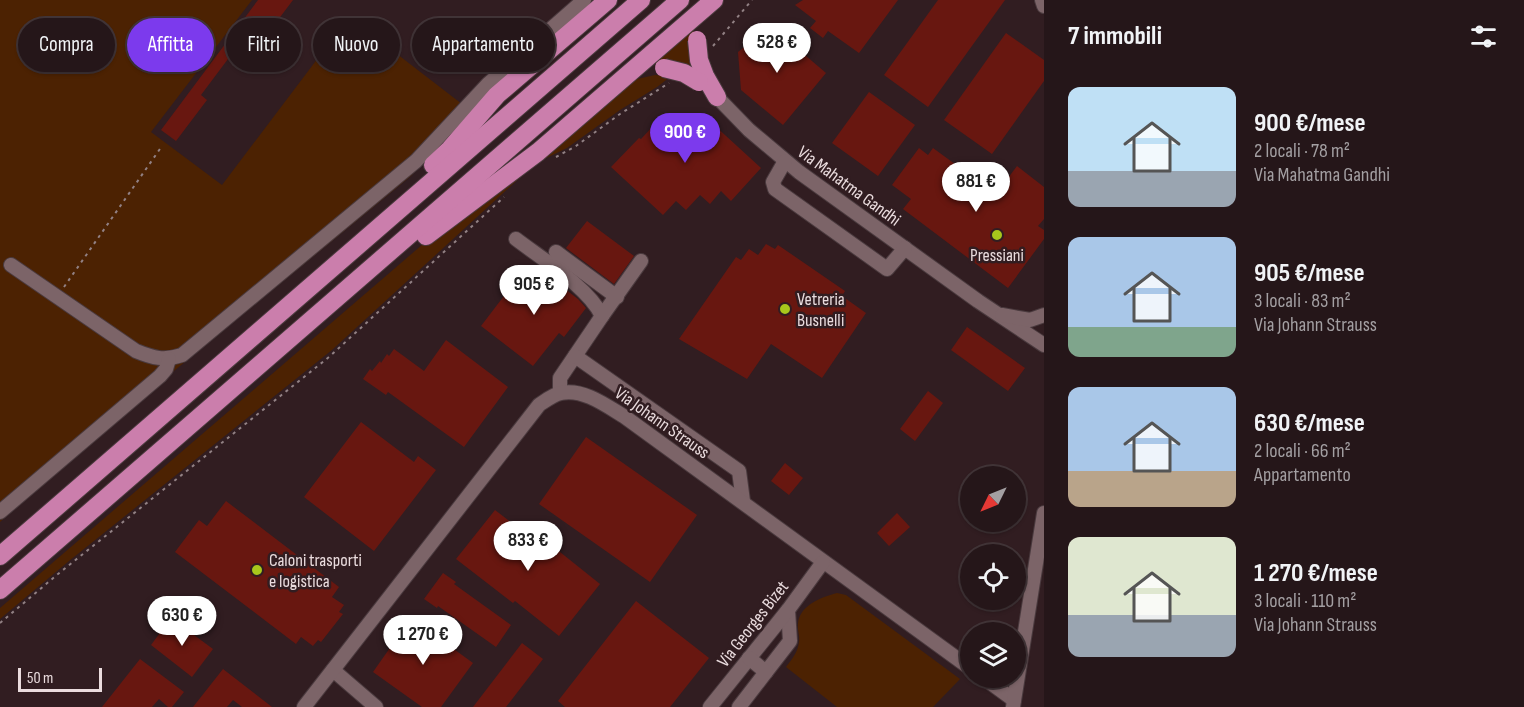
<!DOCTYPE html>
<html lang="it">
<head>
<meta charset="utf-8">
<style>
  :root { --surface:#251619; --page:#312326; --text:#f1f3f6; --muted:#a39fa2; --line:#423538; --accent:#7c3aed }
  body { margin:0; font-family:"Sofia Sans Condensed",sans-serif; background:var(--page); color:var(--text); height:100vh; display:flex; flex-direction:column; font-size:22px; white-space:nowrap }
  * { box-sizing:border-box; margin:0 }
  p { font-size:20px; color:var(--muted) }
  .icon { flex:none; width:33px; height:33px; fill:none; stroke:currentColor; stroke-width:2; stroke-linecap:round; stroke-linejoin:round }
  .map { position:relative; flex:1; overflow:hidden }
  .panel { display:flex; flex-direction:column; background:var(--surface); width:480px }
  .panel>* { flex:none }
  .banner { position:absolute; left:18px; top:18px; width:570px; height:54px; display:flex; gap:12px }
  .needle { width:39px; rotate:227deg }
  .controls { position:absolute; left:960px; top:466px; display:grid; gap:12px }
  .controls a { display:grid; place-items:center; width:66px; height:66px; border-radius:50%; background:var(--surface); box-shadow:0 2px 4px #0004,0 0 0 2px var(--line); font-size:30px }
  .scale { position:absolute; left:18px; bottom:15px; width:84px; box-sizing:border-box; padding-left:6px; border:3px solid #eadcde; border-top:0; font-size:16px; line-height:21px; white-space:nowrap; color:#eadcde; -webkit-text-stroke:4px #311d21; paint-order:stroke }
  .price { position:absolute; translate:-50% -51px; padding:0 14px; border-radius:21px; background:#fff; color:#222; font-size:20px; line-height:39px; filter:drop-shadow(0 2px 3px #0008) }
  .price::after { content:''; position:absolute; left:50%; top:36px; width:18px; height:14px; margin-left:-9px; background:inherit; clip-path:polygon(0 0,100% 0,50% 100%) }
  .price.current { background:var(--accent); color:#fff }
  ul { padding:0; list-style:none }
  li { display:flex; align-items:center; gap:18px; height:150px; padding:0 24px }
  li span { display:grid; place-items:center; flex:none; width:168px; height:120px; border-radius:12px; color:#555 }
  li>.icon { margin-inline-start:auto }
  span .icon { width:72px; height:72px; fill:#fffc; stroke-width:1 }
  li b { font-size:26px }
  h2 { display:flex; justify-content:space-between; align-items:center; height:72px; padding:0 24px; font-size:26px }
  .tag { padding:0 21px; border-radius:27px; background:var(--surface); box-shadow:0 2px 4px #0004,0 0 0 2px var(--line); font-size:21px; line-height:54px }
  .tag.current { background:var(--accent); color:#fff }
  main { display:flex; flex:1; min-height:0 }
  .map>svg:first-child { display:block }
  .green { fill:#4c2202 }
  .building { fill:#681710 }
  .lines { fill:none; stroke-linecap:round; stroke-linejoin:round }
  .minor-casing { stroke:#4a3a3e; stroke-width:16 }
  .highway-casing { stroke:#4a3a3e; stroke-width:20 }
  .path { stroke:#928184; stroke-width:2; stroke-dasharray:3 4.5; stroke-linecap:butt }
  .minor { stroke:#7c6468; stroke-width:14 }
  .highway { stroke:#cb7eac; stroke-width:18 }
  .highway-bridge-casing { stroke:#4a3a3e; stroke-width:20; stroke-linecap:butt }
  .highway-bridge { stroke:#cb7eac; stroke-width:18 }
  .poi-dot { fill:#a8c71c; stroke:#311d21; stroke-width:2 }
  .labels { text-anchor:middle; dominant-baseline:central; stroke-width:5; stroke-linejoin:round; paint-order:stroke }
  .street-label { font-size:18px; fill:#eadcde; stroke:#311d21 }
  .poi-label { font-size:18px; fill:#eadcde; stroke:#311d21; text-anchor:start }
</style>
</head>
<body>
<main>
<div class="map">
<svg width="1044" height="707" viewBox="0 0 1044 707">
  <rect width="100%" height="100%" fill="#311d21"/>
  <g class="green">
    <path d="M0,0H252L151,132L222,185L349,17L471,111L411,176L96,435L0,522Z"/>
    <path d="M694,28L692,40L697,72L659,63L653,64Z"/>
    <path d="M655,75L670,77L657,87L620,110L567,148L536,163L332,350L69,561L0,619V608L430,238L628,84L637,79Z"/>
    <path d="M837,593L846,595L960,679L933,707H837L786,667C792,659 798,652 799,642C800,636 797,629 798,623C800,605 822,597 837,593Z"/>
  </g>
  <g class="building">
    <path d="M258,0H293L247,61L234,51L201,95L207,100L176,141L161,130Z"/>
    <path d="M803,0H898L859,53L828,31L823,38L810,28L816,21L795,5Z"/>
    <path d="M938,0H1005L928,107L884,75Z"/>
    <path d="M771,26L826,73L783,125L741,90L738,52Z"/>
    <path d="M1006,33L1044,60V81L992,154L944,120Z"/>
    <path d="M869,92L915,125L878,176L832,143Z"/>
    <path d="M698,114L712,126L713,124L761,168L731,201L721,191L710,204L700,195L686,210L676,201L663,215L611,167L639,138L641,139L655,124L658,127L668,116Z"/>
    <path d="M919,148L928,155L933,148L996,194L1017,166L1044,187V219L1038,226L1044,230V239L1008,288L903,209L911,199L892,185Z"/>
    <path d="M587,221L634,256L614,284L566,248Z"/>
    <path d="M766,244L775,249L778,245L845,291L842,296L866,313L822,378L771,344L747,379L679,339L736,257L741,260L749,249L758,255Z"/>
    <path d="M535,266L578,299L586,308L564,337L559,333L533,366L481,326L507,292L511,296Z"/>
    <path d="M967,327L1025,368L1008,391L951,350Z"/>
    <path d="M446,340L508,387L464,447L388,392L386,395L363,379L370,369L372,371L380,361L381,363L387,354L389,356L394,349L424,371Z"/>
    <path d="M928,391L943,403L915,441L900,429Z"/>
    <path d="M361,422L414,462L418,456L436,470L374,551L304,497Z"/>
    <path d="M586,437L697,515L650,582L539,504Z"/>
    <path d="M785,463L803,478L789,495L771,481Z"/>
    <path d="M226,501L339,587L332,597L344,605L339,612L343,614L321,642L318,640L313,646L301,637L296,644L175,552L199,520L207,526Z"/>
    <path d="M495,510L525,533L527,531L553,551L555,548L600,584L559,636L515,601L513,603L456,559Z"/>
    <path d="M897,513L910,527L889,546L877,533Z"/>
    <path d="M443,573L456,582L454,584L511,625L496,647L438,606L437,608L424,599Z"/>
    <path d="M636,601L709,658L670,707H565L558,701Z"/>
    <path d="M171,618L213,649L192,677L151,645Z"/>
    <path d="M411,618L473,663L441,707H422L373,672Z"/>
    <path d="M522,643L543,659L506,707H473Z"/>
    <path d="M140,659L184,692L172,707H168L159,699L152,707H102Z"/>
    <path d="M223,669L272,707H242L233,700L227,707H193Z"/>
  </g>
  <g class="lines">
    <g class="minor-casing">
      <g id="minor">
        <path d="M1042,0L1044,6"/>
        <path d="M717,97L749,130L799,172L978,301L1044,345"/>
        <path d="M785,161L773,182L775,189L887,269L905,248"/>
        <path d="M516,239C542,259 588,287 602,316L560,378V393"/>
        <path d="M556,252L617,297"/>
        <path d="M11,265L136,351C153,358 164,361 182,355L416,161L488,84L584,0"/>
        <path d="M1002,315L1030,320L1044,315"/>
        <path d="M602,316L641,261"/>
        <path d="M575,356L739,471L743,501"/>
        <path d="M0,512L160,376L166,369L169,359"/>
        <path d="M333,670L376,707"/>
        <path d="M766,672L790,641L788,610"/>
        <path d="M984,678L1014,700"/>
        <path d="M304,707L539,405C545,401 554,394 561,393C583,388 607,406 625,417L970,668"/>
        <path d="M710,707L788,610L823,562"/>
        <path d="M739,707L766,672L749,658"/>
        <path d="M1013,707L1044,513"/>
      </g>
    </g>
    <g class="highway-casing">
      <g id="highway">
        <path d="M705,76L717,97"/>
        <path d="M433,165L450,149L497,95L608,0"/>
        <path d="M426,236L538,152L714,0"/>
        <path d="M0,556L641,0"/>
        <path d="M0,590L680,0"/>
      </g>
    </g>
    <g class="path">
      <path d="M713,46L752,0"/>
      <path d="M556,157L576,146L620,114L669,83"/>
      <path d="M64,287L162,146"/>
      <path d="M0,623L58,574L329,357L504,197"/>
    </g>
    <use href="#minor" class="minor"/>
    <use href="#highway" class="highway"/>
    <g class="highway-bridge-casing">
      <g id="highway-bridge">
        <path d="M697,40L699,60L705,76"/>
        <path d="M664,68L684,73L699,82"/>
      </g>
    </g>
    <use href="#highway-bridge" class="highway-bridge"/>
  </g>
  <g class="poi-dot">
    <circle cx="997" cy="235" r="6"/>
    <circle cx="785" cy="309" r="6"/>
    <circle cx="257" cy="570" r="6"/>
  </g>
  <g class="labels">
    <g class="street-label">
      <text transform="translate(849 186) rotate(36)">Via Mahatma Gandhi</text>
      <text transform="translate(662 423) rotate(35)">Via Johann Strauss</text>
      <text transform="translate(753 624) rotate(-52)">Via Georges Bizet</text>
    </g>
    <g class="poi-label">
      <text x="997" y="255" text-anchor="middle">Pressiani</text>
      <text x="797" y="299">Vetreria<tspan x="797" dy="21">Busnelli</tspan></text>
      <text x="269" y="560">Caloni trasporti<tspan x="269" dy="21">e logistica</tspan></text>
    </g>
  </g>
</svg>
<div class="controls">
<a><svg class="needle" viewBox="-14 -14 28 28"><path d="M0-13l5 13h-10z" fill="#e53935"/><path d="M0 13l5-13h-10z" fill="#a39fa2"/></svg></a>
<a><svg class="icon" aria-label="locate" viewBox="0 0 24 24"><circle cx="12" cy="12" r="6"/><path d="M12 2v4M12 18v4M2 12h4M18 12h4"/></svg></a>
<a><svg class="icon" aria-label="layers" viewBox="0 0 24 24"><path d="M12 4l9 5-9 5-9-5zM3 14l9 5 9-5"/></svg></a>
</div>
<div class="scale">50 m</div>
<b class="price" style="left:777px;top:74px">528 €</b>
<b class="price current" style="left:685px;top:164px">900 €</b>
<b class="price" style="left:976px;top:213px">881 €</b>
<b class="price" style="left:534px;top:316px">905 €</b>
<b class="price" style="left:528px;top:572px">833 €</b>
<b class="price" style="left:182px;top:647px">630 €</b>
<b class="price" style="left:423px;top:666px">1 270 €</b>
<div class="banner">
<a class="tag">Compra</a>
<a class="tag current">Affitta</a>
<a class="tag">Filtri</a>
<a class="tag">Nuovo</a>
<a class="tag">Appartamento</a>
</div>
</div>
<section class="panel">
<h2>7 immobili<svg class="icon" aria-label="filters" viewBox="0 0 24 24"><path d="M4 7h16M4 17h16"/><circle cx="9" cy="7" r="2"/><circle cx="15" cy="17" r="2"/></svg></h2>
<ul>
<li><span style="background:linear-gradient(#bfe0f5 70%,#9aa5b1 0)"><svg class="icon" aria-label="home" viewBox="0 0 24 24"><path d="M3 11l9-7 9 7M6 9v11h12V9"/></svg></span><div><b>900 €/mese</b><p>2 locali · 78 m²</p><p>Via Mahatma Gandhi</p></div></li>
<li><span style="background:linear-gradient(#a9c7e8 75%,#7fa58c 0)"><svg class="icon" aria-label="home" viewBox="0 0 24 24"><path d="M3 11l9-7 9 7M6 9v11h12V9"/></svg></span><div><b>905 €/mese</b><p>3 locali · 83 m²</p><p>Via Johann Strauss</p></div></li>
<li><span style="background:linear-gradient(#a9c7e8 70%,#b9a48a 0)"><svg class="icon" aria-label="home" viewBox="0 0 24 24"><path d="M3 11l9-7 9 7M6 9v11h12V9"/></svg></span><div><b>630 €/mese</b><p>2 locali · 66 m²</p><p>Appartamento</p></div></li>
<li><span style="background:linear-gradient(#dfe7d0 65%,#9aa5b1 0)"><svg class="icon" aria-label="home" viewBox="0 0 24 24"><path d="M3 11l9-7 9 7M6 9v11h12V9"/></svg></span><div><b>1 270 €/mese</b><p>3 locali · 110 m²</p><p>Via Johann Strauss</p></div></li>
</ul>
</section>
</main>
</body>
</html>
